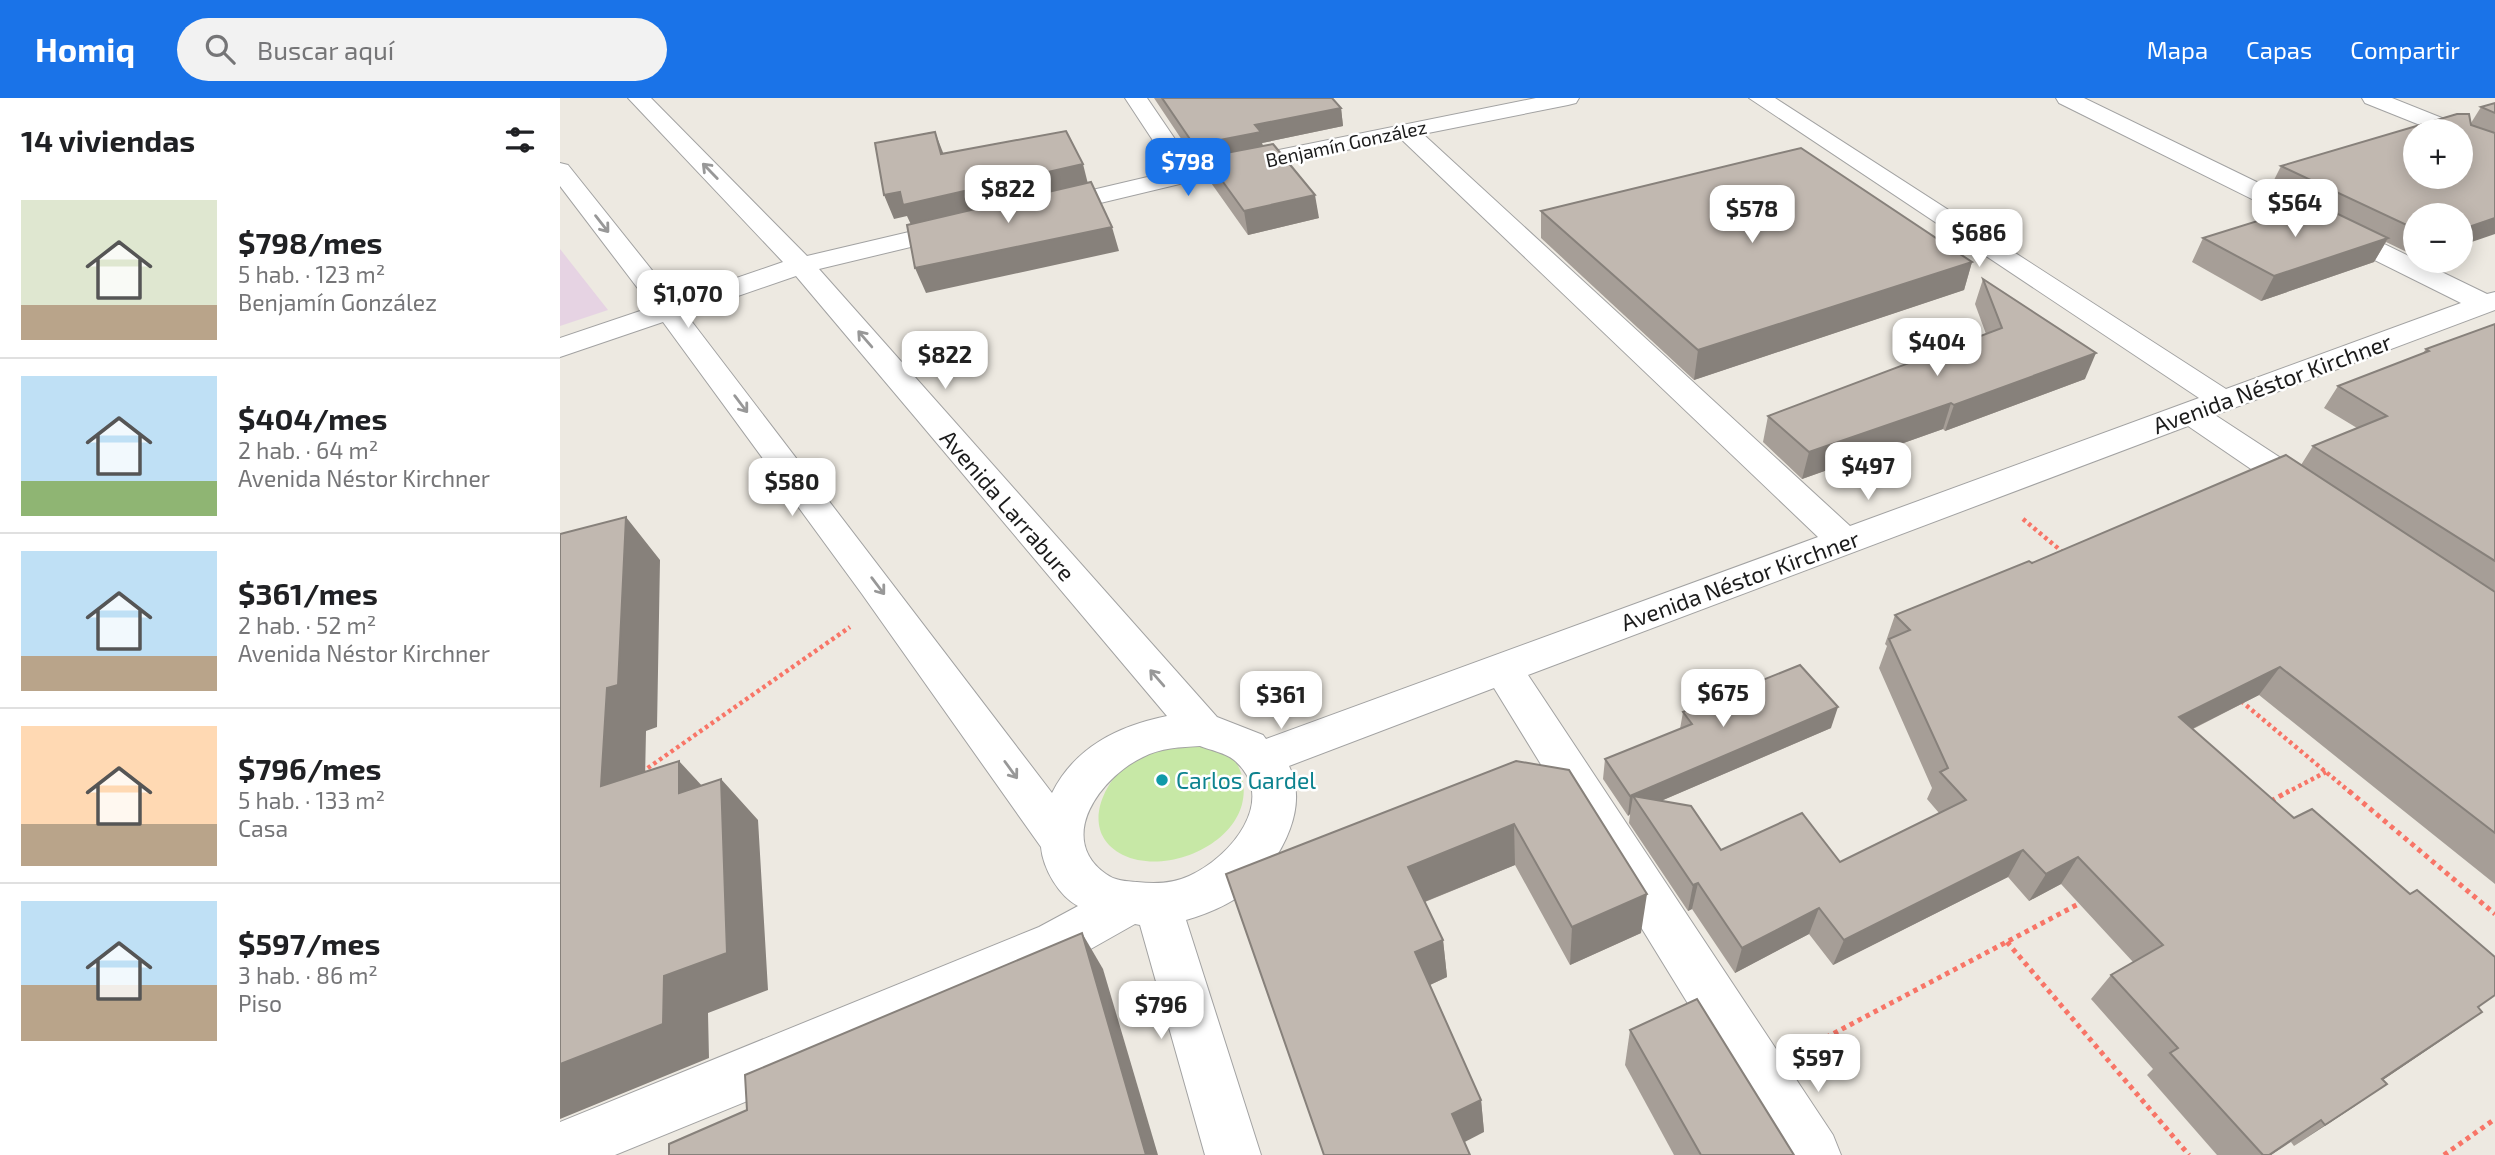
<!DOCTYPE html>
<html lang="es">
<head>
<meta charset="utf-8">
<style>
  :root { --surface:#fff; --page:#f2f2f2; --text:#202124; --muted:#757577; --line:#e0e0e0; --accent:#1a73e8 }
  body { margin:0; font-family:"Exo 2",sans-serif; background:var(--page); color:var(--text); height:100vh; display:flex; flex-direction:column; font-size:26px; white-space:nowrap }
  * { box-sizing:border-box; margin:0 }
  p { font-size:23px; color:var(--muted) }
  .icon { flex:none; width:38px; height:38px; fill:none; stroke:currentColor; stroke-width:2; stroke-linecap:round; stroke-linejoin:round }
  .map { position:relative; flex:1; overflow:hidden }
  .side { display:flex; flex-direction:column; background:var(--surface); width:560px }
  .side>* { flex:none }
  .tools { position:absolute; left:1843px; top:21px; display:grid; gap:14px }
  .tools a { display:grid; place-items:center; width:70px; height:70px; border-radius:50%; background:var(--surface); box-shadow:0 4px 18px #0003; font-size:35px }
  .price { position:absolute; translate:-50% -60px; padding:0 16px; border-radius:14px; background:#fff; color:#222; font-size:23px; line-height:46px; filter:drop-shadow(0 2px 4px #0008) }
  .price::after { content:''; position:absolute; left:50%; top:42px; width:21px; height:16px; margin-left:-10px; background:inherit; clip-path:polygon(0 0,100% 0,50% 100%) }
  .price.on { background:var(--accent); color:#fff }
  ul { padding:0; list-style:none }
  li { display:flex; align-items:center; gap:21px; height:175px; padding:0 21px }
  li+li { border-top:2px solid var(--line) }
  li span { display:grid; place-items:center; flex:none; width:196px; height:140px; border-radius:0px; color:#555 }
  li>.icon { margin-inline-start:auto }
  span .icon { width:84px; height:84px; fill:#fffc; stroke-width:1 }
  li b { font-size:30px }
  h2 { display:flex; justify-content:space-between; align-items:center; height:84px; padding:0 21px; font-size:30px }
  header { display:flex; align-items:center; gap:42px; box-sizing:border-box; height:98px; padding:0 35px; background:var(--accent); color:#fff }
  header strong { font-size:33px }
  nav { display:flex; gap:38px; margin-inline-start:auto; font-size:24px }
  .search { width:490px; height:63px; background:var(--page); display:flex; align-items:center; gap:18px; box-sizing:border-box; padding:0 24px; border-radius:38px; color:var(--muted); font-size:26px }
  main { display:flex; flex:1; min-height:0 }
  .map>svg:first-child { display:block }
  .industrial { fill:#e6d3e3 }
  .grass { fill:#c7e8a6 }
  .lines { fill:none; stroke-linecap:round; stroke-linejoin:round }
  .minor-casing { stroke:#a2a2a2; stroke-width:2 }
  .path-far1 { stroke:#f87567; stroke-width:4.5; stroke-dasharray:3.5 3.5; stroke-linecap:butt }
  .path { stroke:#f87567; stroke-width:5; stroke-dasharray:4.5 4.5; stroke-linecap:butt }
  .minor { fill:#fff; fill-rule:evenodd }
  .wall { fill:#a69e97 }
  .shaded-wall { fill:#87817b }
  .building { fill:#c1b8b0; stroke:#87817b; stroke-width:2; fill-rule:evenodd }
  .oneway { stroke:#989898 }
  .culture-dot { fill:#0f9aa8; stroke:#fff; stroke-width:2.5 }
  .labels { text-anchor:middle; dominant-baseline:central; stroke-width:5; stroke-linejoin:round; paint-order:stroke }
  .far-street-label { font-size:19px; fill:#1b1b1b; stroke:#fff }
  .street-label { font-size:23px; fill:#1b1b1b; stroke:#fff }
  .culture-label { font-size:23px; fill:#0d838f; stroke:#fff; text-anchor:start }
</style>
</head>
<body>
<header>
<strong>Homiq</strong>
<div class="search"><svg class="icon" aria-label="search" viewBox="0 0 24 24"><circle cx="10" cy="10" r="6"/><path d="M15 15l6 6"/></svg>Buscar aquí</div>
<nav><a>Mapa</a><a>Capas</a><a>Compartir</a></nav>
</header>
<main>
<section class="side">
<h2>14 viviendas<svg class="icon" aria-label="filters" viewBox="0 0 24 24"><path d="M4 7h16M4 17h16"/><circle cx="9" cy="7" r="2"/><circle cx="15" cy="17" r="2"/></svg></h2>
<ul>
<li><span style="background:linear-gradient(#dfe7d0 75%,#b9a48a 0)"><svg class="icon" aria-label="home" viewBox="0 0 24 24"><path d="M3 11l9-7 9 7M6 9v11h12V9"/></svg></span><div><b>$798/mes</b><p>5 hab. · 123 m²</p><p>Benjamín González</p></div></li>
<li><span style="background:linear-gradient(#bfe0f5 75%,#8fb573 0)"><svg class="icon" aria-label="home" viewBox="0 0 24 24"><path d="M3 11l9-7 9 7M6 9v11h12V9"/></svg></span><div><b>$404/mes</b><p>2 hab. · 64 m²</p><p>Avenida Néstor Kirchner</p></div></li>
<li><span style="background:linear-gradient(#bfe0f5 75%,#b9a48a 0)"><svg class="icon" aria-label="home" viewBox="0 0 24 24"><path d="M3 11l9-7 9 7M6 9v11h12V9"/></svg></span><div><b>$361/mes</b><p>2 hab. · 52 m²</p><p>Avenida Néstor Kirchner</p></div></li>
<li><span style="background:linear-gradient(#ffd9b3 70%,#b9a48a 0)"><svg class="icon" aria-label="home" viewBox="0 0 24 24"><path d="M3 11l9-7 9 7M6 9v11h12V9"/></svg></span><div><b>$796/mes</b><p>5 hab. · 133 m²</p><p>Casa</p></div></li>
<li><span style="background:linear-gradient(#bfe0f5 60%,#b9a48a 0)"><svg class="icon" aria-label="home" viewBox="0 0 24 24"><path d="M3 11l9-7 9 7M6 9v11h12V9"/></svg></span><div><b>$597/mes</b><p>3 hab. · 86 m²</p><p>Piso</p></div></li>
</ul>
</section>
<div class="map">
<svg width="1935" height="1057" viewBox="0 0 1935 1057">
  <rect width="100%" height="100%" fill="#ede9e1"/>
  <path class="industrial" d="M0,151L48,212L0,228Z"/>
  <path class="grass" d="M634,644C645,648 659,651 669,657C676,662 681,672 682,679C697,739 611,780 563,757C513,732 549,669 587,653C600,647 619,647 634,644Z"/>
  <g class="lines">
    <g class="minor-casing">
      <g id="minor">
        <path d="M68,0H91L247,158L400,122L409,125L413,130L409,135L259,171L657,619L703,637L706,641L1258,439L841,41L628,84L486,118L477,115L473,110L477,105L613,73L565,0H587L634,69L976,0H1019L1016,5L1008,7L863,36L1290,428L1639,300L1189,0H1215L1666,291L1901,205L1499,5L1496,0H1524L1927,196L1935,194V212L1655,317L1762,387L1767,395L1762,403L1750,406L1738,403L1628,328L968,577L1273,1037L1281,1057H1221L934,590L729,668C749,708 723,757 694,786C676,804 650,815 626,822L701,1057H645L580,827L575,826L513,861L207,995L55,1057H0V1024L479,829L518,808C499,798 483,771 481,749L302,496L103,224L0,259V240L92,209L0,88V65L8,67L115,201L223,164ZM236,178L607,618C558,628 515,649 492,695L126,216ZM640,648C650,652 666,655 674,662C720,701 670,760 629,778C612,786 594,786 577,784C566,783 555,783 546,776C495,740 541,679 583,659C600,650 621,649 640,648Z"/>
        <path d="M1802,0H1832L1902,28L1905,33L1900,38V33H1875L1805,5Z"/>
      </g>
    </g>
    <g class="path-far1">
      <path d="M1463,421L1505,456"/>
      <path d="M1681,603L1791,695"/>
      <path d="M82,674L290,529"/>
      <path d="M1726,695L1766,674"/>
    </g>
    <g class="path">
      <path d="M1789,693L1935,816"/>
      <path d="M1711,703L1729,693"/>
      <path d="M1447,844L1629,1057"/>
      <path d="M1250,948L1524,803"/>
      <path d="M1884,1057L1935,1021"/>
    </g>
    <use href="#minor" class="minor"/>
  </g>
  <g class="wall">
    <path d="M594,0H772L781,10L783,28L702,45L703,48L759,120L688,137L649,82L646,64L638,66Z"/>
    <path d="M1935,5V136L1855,117V158L1826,144L1814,164L1701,203L1632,164L1643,140L1750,107L1711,88L1721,68L1911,25L1921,9Z"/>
    <path d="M981,113L1412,164L1404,192L1134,282L981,140Z"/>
    <path d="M1423,181L1525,281L1385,333L1383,331L1242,381L1203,344L1208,318L1426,236L1415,206Z"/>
    <path d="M1935,226V786L1699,597L1633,631L1922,914L1823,982L1795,1008L1734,1048L1731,1044L1711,1057H1657L1587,977L1593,971L1531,901L1551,877L1573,864L1501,786L1469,803L1448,779L1273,867L1249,836L1175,875L1132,811L1128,813L1069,725L1070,716L1068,718L1043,681L1045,661L1120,631L1123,614L1271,630L1101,703L1161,752L1280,764L1379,715L1367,701L1372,690L1319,570L1327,548L1325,546L1335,517L1472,465L1741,367L1753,348L1797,330L1764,310L1778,288L1863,255L1866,251Z"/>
    <path d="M1009,672L1081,835L1010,867L955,767L865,804L883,842L887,879L870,887L921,1002L924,1034L666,776Z"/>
    <path d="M1070,932L1234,1057H1114L1065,967Z"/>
  </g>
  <g class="shaded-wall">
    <path d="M781,10L783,28L702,45L704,52L645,59L646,64L638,66L634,47L695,27Z"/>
    <path d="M375,34L384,57L381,56Z"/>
    <path d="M523,66L529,90L353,131L347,118L334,121L324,97Z"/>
    <path d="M755,97L759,120L688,137L684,113Z"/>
    <path d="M1935,120V136L1900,148V132Z"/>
    <path d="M552,129L559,153L366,195L355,170Z"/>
    <path d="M1828,140L1814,164L1701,203L1714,178Z"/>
    <path d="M1412,164L1404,192L1134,282L1138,252Z"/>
    <path d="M1536,255L1525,281L1385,333L1394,307Z"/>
    <path d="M1391,305L1383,331L1242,381L1249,354Z"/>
    <path d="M66,419L100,462L97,629L86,633L84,729L41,688L47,590Z"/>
    <path d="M1720,569L1699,597L1600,647L1619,619Z"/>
    <path d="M1278,609L1271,630L1082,711L1073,698L1070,716L1068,718L1070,698Z"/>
    <path d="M119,663L157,704L119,695Z"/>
    <path d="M161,681L198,722L208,892L148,915L149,960L0,1021V966L104,878Z"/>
    <path d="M954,726L955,767L854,808L848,769Z"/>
    <path d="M1463,752L1448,779L1273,867L1284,842Z"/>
    <path d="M1518,759L1501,786L1469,803L1486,776Z"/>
    <path d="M1138,785L1132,811L1128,813L1133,787Z"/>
    <path d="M1087,796L1081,835L1010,867L1012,829Z"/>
    <path d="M1259,810L1249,836L1175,875L1182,850Z"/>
    <path d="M522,835L543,871L598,1057H586Z"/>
    <path d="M883,842L887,879L861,891L855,854Z"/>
    <path d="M1922,914L1888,938L1790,1004L1822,981Z"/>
    <path d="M1827,986L1795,1008L1734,1048L1765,1027Z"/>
    <path d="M921,1002L924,1034L897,1048L892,1016Z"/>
    <path d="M1761,1022L1711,1057H1709Z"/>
  </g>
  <g class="building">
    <path d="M602,0H772L781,10L695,27L701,34L634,47Z"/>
    <path d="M1935,5V15L1921,9Z"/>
    <path d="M1897,16H1909L1911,27L1935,35V120L1900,132V117H1855V131L1721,68ZM1855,33H1900V79H1855Z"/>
    <path d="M506,33L523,66L343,107L340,94L324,97L315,45L375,34L381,56Z"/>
    <path d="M713,46L755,97L684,113L645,59Z"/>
    <path d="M1241,50L1412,164L1138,252L981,113Z"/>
    <path d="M531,84L552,129L355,170L347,127Z"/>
    <path d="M1755,105L1828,140L1714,178L1643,140Z"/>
    <path d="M1423,181L1536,255L1394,307L1391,305L1249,354L1208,318L1442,230Z"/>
    <path d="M1935,226V463L1753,348L1827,318L1778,288L1869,253L1866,251Z"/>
    <path d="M1726,357L1935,494V735L1720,569L1619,619L1734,720L1752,711L1850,796L1857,792L1935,859V897L1918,909L1922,914L1822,981L1827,986L1765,1027L1761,1022L1709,1057H1703L1610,955L1618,950L1551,877L1603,847L1518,759L1486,776L1463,752L1284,842L1259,810L1182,850L1138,785L1133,787L1073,698L1131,708L1161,752L1242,715L1280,764L1406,702L1380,674L1388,670L1329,541L1350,532L1335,517L1469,463L1472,465Z"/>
    <path d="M66,419L58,587L47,590L41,688L119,663V695L161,681L167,855L104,878L103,926L0,966V436Z"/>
    <path d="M1240,567L1278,609L1070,698L1045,661L1132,626L1123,614Z"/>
    <path d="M956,663L1009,672L1087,796L1012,829L954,726L848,769L883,842L855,854L921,1002L892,1016L910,1057H764L666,776Z"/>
    <path d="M522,835L586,1057H109V1046L187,1012L185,977Z"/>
    <path d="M1137,901L1234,1057H1141L1070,932Z"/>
  </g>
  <defs><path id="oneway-shaft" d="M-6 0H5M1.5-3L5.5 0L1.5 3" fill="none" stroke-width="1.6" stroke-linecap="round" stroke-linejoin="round" transform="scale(1.75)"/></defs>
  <g class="oneway">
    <use href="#oneway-shaft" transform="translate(150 73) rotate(-134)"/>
    <use href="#oneway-shaft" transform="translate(42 126) rotate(52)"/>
    <use href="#oneway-shaft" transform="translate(305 241) rotate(-131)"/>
    <use href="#oneway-shaft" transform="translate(181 306) rotate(53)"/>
    <use href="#oneway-shaft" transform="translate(318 488) rotate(53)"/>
    <use href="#oneway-shaft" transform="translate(597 580) rotate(-131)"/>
    <use href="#oneway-shaft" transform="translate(451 672) rotate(54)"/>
  </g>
  <circle class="culture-dot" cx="602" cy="682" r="7"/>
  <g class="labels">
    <g class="far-street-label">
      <text transform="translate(786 45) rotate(-12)">Benjamín González</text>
    </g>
    <g class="street-label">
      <text transform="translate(1712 285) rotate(-20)">Avenida Néstor Kirchner</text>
      <text transform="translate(448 407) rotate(49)">Avenida Larrabure</text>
      <text transform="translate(1180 482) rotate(-20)">Avenida Néstor Kirchner</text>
    </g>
    <g class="culture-label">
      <text x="616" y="682">Carlos Gardel</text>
    </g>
  </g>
</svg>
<div class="tools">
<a>+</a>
<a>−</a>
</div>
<b class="price on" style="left:628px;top:100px">$798</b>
<b class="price" style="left:448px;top:127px">$822</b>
<b class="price" style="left:1735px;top:141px">$564</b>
<b class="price" style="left:1192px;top:147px">$578</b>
<b class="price" style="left:1419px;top:171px">$686</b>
<b class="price" style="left:128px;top:232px">$1,070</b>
<b class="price" style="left:1377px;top:280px">$404</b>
<b class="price" style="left:385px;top:293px">$822</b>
<b class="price" style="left:1308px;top:404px">$497</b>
<b class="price" style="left:232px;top:420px">$580</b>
<b class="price" style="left:1163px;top:631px">$675</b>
<b class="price" style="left:721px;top:633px">$361</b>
<b class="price" style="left:601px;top:943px">$796</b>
<b class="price" style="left:1258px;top:996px">$597</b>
</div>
</main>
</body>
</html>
